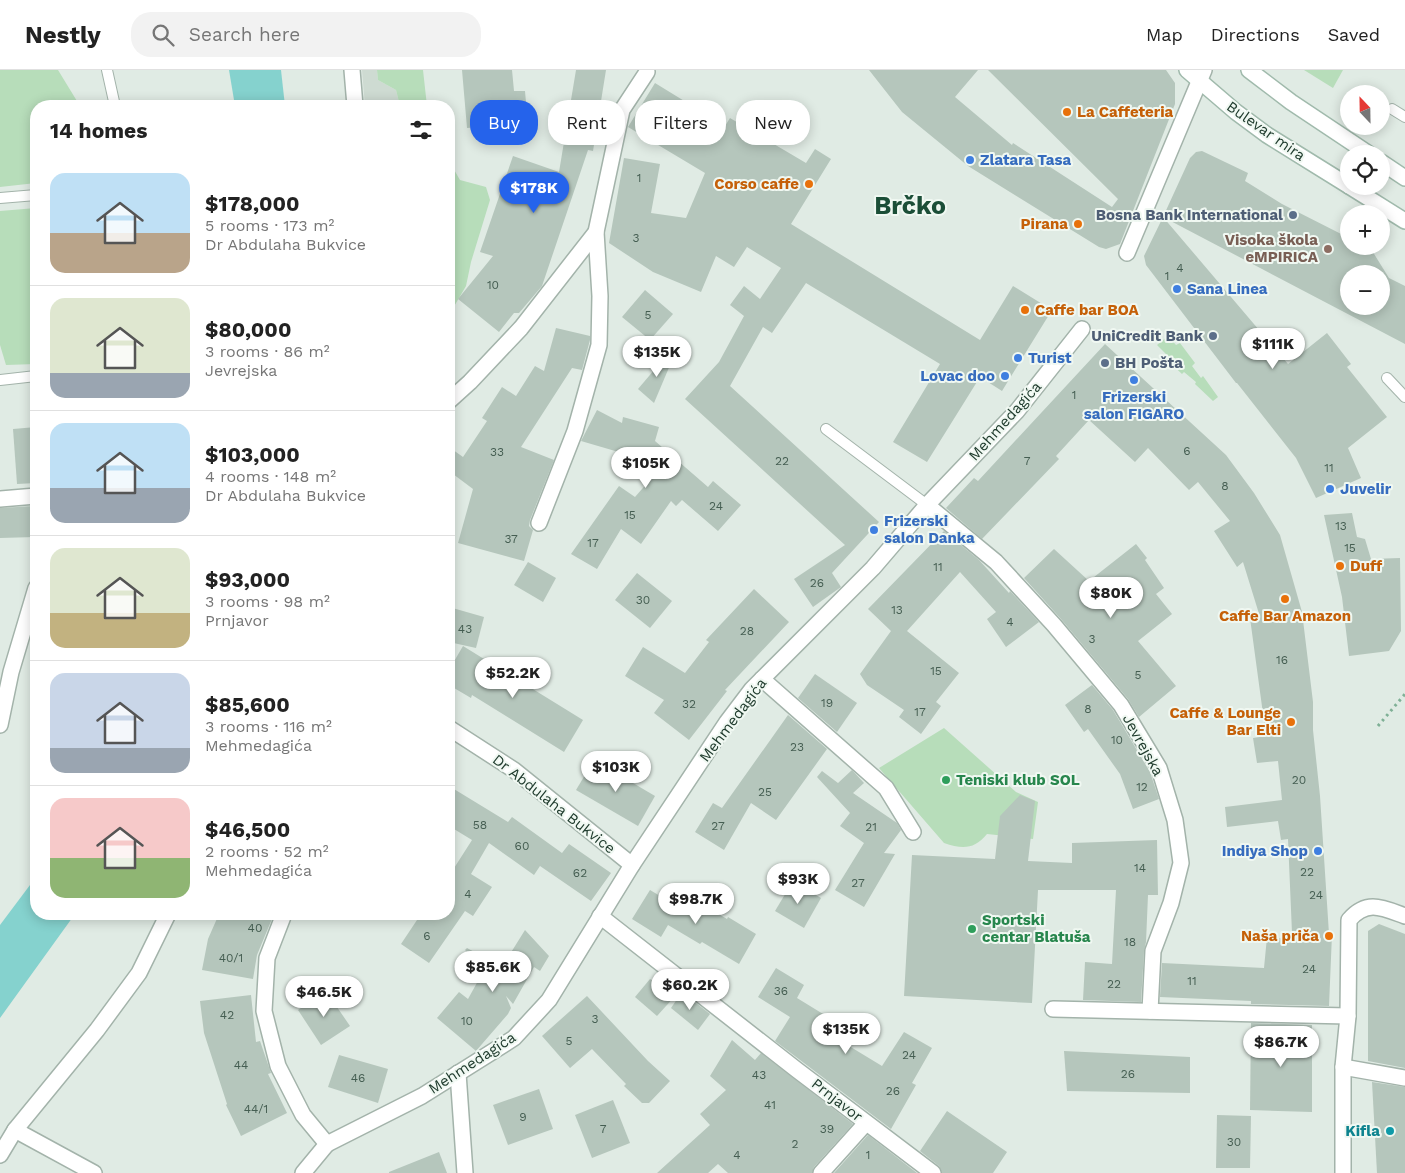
<!DOCTYPE html>
<html lang="en">
<head>
<meta charset="utf-8">
<style>
  :root { --surface:#fff; --page:#f2f2f2; --text:#222; --muted:#767676; --line:#e0e0e0; --accent:#2563eb }
  body { margin:0; font-family:"Work Sans",sans-serif; background:var(--page); color:var(--text); height:100vh; display:flex; flex-direction:column; font-size:19px; white-space:nowrap }
  * { box-sizing:border-box; margin:0 }
  p { font-size:16px; color:var(--muted) }
  .icon { flex:none; width:28px; height:28px; fill:none; stroke:currentColor; stroke-width:2; stroke-linecap:round; stroke-linejoin:round }
  .map { position:relative; flex:1; overflow:hidden }
  .details { position:absolute; left:30px; top:30px; width:425px; height:820px; display:flex; flex-direction:column; background:var(--surface); border-radius:20px; box-shadow:0 2px 12px #0003 }
  .details>* { flex:none }
  .guide { position:absolute; left:470px; top:30px; width:475px; height:45px; display:flex; gap:10px }
  .needle { width:32px; rotate:338deg }
  .tools { position:absolute; left:1340px; top:15px; display:grid; gap:10px }
  .tools a { display:grid; place-items:center; width:50px; height:50px; border-radius:50%; background:var(--surface); box-shadow:0 2px 12px #0003; font-size:25px }
  .price { position:absolute; translate:-50% -42px; padding:0 11px; border-radius:18px; background:#fff; color:#222; font-size:16px; line-height:32px; filter:drop-shadow(0 1px 2px #0008) }
  .price::after { content:''; position:absolute; left:50%; top:30px; width:15px; height:11px; margin-left:-8px; background:inherit; clip-path:polygon(0 0,100% 0,50% 100%) }
  .price.active { background:var(--accent); color:#fff }
  ul { padding:0; list-style:none }
  li { display:flex; align-items:center; gap:15px; height:125px; padding:0 20px }
  li+li { border-top:1px solid var(--line) }
  li span { display:grid; place-items:center; flex:none; width:140px; height:100px; border-radius:15px; color:#555 }
  li>.icon { margin-inline-start:auto }
  span .icon { width:60px; height:60px; fill:#fffc; stroke-width:1 }
  li b { font-size:21px }
  h2 { display:flex; justify-content:space-between; align-items:center; height:60px; padding:0 20px; font-size:21px }
  .tag { padding:0 18px; border-radius:20px; background:var(--surface); box-shadow:0 2px 12px #0003; font-size:18px; line-height:45px }
  .tag.active { background:var(--accent); color:#fff }
  header { display:flex; align-items:center; gap:30px; box-sizing:border-box; height:70px; padding:0 25px; background:var(--surface); border-bottom:1px solid var(--line) }
  header strong { font-size:24px }
  nav { display:flex; gap:28px; margin-inline-start:auto; font-size:18px }
  .search { width:350px; height:45px; background:var(--page); display:flex; align-items:center; gap:12px; box-sizing:border-box; padding:0 18px; border-radius:20px; color:var(--muted); font-size:19px }
  .map>svg:first-child { display:block }
  .built { fill:#cedbd2 }
  .green { fill:#b7ddba }
  .water { fill:#85d2ce }
  .building { fill:#b5c6bc; fill-rule:evenodd }
  .lines { fill:none; stroke-linecap:round; stroke-linejoin:round }
  .lane-casing { stroke:#a3b3aa; stroke-width:12 }
  .street-casing { stroke:#a3b3aa; stroke-width:18 }
  .secondary-casing { stroke:#a0baac; stroke-width:18 }
  .path { stroke:#7fb096; stroke-width:3; stroke-dasharray:2.5 4; stroke-linecap:butt }
  .lane { stroke:#fff; stroke-width:10 }
  .street { stroke:#fff; stroke-width:15 }
  .secondary { stroke:#fff; stroke-width:15 }
  .food-dot { fill:#e8710a; stroke:#f0f8f2; stroke-width:2 }
  .shop-dot { fill:#3f7fe0; stroke:#f0f8f2; stroke-width:2 }
  .service-dot { fill:#5c6f8a; stroke:#f0f8f2; stroke-width:2 }
  .education-dot { fill:#8d6e63; stroke:#f0f8f2; stroke-width:2 }
  .leisure-dot { fill:#2e9e5b; stroke:#f0f8f2; stroke-width:2 }
  .culture-dot { fill:#0f9aa8; stroke:#f0f8f2; stroke-width:2 }
  .labels { text-anchor:middle; dominant-baseline:central; stroke-width:4; stroke-linejoin:round; paint-order:stroke }
  .number-label { font-size:12px; fill:#455e52 }
  .food-label { font-size:15px; font-weight:bold; fill:#c56008; stroke:#f0f8f2; text-anchor:end }
  .street-label { font-size:15px; fill:#203c2e; stroke:#f0f8f2 }
  .shop-label { font-size:15px; font-weight:bold; fill:#366cbe; stroke:#f0f8f2; text-anchor:start }
  .service-label { font-size:15px; font-weight:bold; fill:#4e5e75; stroke:#f0f8f2; text-anchor:end }
  .education-label { font-size:15px; font-weight:bold; fill:#785e54; stroke:#f0f8f2; text-anchor:end }
  .leisure-label { font-size:15px; font-weight:bold; fill:#27864d; stroke:#f0f8f2; text-anchor:start }
  .culture-label { font-size:15px; font-weight:bold; fill:#0d838f; stroke:#f0f8f2; text-anchor:end }
  .town-label { font-size:25px; font-weight:bold; fill:#1b4e37; stroke:#f0f8f2 }
</style>
</head>
<body>
<header>
<strong>Nestly</strong>
<div class="search"><svg class="icon" aria-label="search" viewBox="0 0 24 24"><circle cx="10" cy="10" r="6"/><path d="M15 15l6 6"/></svg>Search here</div>
<nav><a>Map</a><a>Directions</a><a>Saved</a></nav>
</header>
<div class="map">
<svg width="1405" height="1103" viewBox="0 0 1405 1103">
  <rect width="100%" height="100%" fill="#e0ebe4"/>
  <path class="built" d="M362,0H377L378,10L396,20L400,36H365Z"/>
  <g class="green">
    <path d="M0,0H58L80,36H36V113L0,117Z"/>
    <path d="M377,0H423L427,36H400L396,20L378,10Z"/>
    <path d="M1304,0H1343L1333,18Z"/>
    <path d="M449,91L460,110L486,117L490,130L471,192L466,216L449,245Z"/>
    <path d="M36,138V294L6,295L0,275V141Z"/>
    <path d="M1168,266L1176,275L1180,273L1195,293L1192,296L1201,308L1203,306L1218,327L1213,331L1195,314L1196,312L1184,302L1182,304L1164,287L1167,285L1157,275Z"/>
    <path d="M944,658L1016,722L1038,732L1033,769L987,764C974,780 962,779 944,773L879,698Z"/>
  </g>
  <g class="water">
    <path d="M229,0H281L285,36H235Z"/>
    <path d="M36,807V844H75L0,948V855Z"/>
  </g>
  <g class="building">
    <path d="M462,0H512L514,21H525L527,44L517,45L518,55L506,56L507,68L481,70L480,57L467,58Z"/>
    <path d="M576,0H606L593,81L588,80L542,216L519,243H514L499,262L458,229L493,186L480,182L513,86L559,102Z"/>
    <path d="M869,0H978L955,27L1012,75L1013,73L1112,137L1118,129L988,0H1166L1175,13V34L1120,174L1106,179L1099,177L968,96L902,42Z"/>
    <path d="M655,13L725,56L730,48L806,93L815,79L831,89L791,154L980,270L1013,216L1052,240L1002,321L980,307L927,392L893,372L940,294L806,213L772,263L763,257L730,316L879,452L832,503L841,517L813,537L794,509L845,475L685,329L719,292L744,246L730,235L744,216L760,229L781,198L747,177L734,197L716,186L701,222L653,202L609,173L624,88L660,94L651,143L686,148L705,103L628,57Z"/>
    <path d="M1202,81L1248,103L1245,111L1282,134L1349,168V176H1365L1371,179L1389,208L1405,216V274L1163,147L1190,88L1196,82ZM1349,204H1381V236H1349Z"/>
    <path d="M1163,147L1288,294L1327,263L1351,294L1347,297L1387,347L1348,378L1361,408L1316,428L1296,388L1237,313H1236L1146,195L1144,186Z"/>
    <path d="M645,220L673,244L650,270L622,247Z"/>
    <path d="M556,258L590,266V270L582,300L572,298L521,377L554,390L530,450L529,456L533,460L524,491L458,473L473,419L449,401V377L463,387L487,351L482,348L502,317L516,326L535,296L544,301Z"/>
    <path d="M1105,274L1226,385L1254,423L1280,465L1302,542L1313,632V660L1320,726L1329,864H1332L1329,936L1251,934V931L1160,927L1162,893L1264,898L1267,867L1288,869V862L1292,863L1288,769L1281,770L1278,751L1227,757L1225,737L1282,730L1278,691L1257,693L1253,668L1266,666L1250,548L1260,547L1243,492L1237,497L1214,461L1230,451L1198,412L1189,420L1148,378L1135,392L1089,350L1056,386L1059,389L982,469L946,438L974,408L978,411Z"/>
    <path d="M672,279L676,281L654,333L638,319Z"/>
    <path d="M597,340L622,353L623,347L659,357L655,371L708,417L713,411L741,435L718,461L682,430L676,436L671,431L641,474L621,459L597,499L571,484L619,416L635,427L663,395L581,371Z"/>
    <path d="M36,357V413L17,414L13,359Z"/>
    <path d="M34,436L35,467L0,468V438Z"/>
    <path d="M1352,443L1357,467L1365,469L1371,489L1400,488L1401,561L1389,581L1349,586L1342,527L1324,445Z"/>
    <path d="M944,461L979,490L1009,523L1010,521L1039,552L1006,577L987,549L996,542L960,502L907,561L959,603L936,632L941,636L921,664L899,647L904,640L867,615L860,604L891,561L868,539Z"/>
    <path d="M1136,474L1147,488L1145,490L1164,518L1156,524L1172,544L1138,571L1176,616L1139,647L1128,629L1061,549L1024,508L1054,479L1089,511Z"/>
    <path d="M528,492L556,508L543,532L514,515Z"/>
    <path d="M637,503L672,531L650,558L615,530Z"/>
    <path d="M754,519L789,552L725,620L727,621L689,670L654,643L664,630L625,606L643,577L685,603L709,572L706,570Z"/>
    <path d="M449,537L484,547L476,578L449,572Z"/>
    <path d="M463,576L583,650L564,682L472,625L471,628L449,615V600Z"/>
    <path d="M815,604L857,633L837,662L798,628Z"/>
    <path d="M1092,615L1113,640L1150,702L1159,729L1133,739L1120,704L1088,659L1084,662L1065,635Z"/>
    <path d="M788,645L827,679L776,750L751,733L724,780L695,762L713,733L722,738Z"/>
    <path d="M594,690L655,726L638,756L576,720Z"/>
    <path d="M852,700L864,713L853,723L897,753L901,760L884,783L895,784L864,837L835,820L864,773L840,756L850,743L817,707L822,701L838,713Z"/>
    <path d="M449,716L508,752L512,747L562,783L569,774L611,803L591,831L540,796L534,805L489,773L471,804L492,817L473,846L465,841L429,893L401,874L421,844H449V806L472,770L449,756Z"/>
    <path d="M1020,725L1035,731L1028,791L1072,793V773L1157,770L1158,825H1148L1146,872L1144,881L1141,932L1083,930L1085,892L1112,894L1116,820H1038L1032,933L904,926L912,785L995,789L1000,746Z"/>
    <path d="M793,811L821,828L804,858L775,841Z"/>
    <path d="M650,820L682,839L690,827L727,849L728,847L756,864L739,894L702,872L700,874L668,855L661,867L632,849Z"/>
    <path d="M219,844H274L257,885L253,909L202,900L208,869Z"/>
    <path d="M1379,854L1405,864V998L1368,991V861Z"/>
    <path d="M525,860L549,886L540,901L534,897L513,934L506,926L511,938L508,944L476,981L437,948L459,922L468,929L484,900L465,880L467,878L489,890L492,885L495,893L502,897Z"/>
    <path d="M776,898L804,915L797,928L828,947L821,959L882,996L904,962L932,978L912,1013L916,1015L891,1059L775,971L790,947L758,927Z"/>
    <path d="M650,909L676,925L657,946L635,927Z"/>
    <path d="M326,921L350,956L321,975L298,940Z"/>
    <path d="M682,922L710,944L698,960L671,938Z"/>
    <path d="M251,925L256,972L260,971L271,1003L268,1004L287,1043L241,1066L226,1035L227,1034L204,963L200,931Z"/>
    <path d="M587,926L648,991L670,1011L649,1033H642L624,1016L626,1014L592,979L570,998L542,966Z"/>
    <path d="M1251,953L1312,955V1042L1250,1040Z"/>
    <path d="M732,970L755,990L761,983L853,1054L814,1097L812,1103H728L718,1094L708,1103H657L710,1055L700,1044L726,1020L710,1006Z"/>
    <path d="M1064,981L1190,987V1023L1067,1021Z"/>
    <path d="M339,985L388,999L378,1033L328,1017Z"/>
    <path d="M1372,1012L1405,1017V1103H1377Z"/>
    <path d="M539,1019L553,1059L508,1075L493,1035Z"/>
    <path d="M613,1030L630,1073L592,1088L575,1045Z"/>
    <path d="M947,1041L1007,1082L993,1103H942L939,1096L920,1081Z"/>
    <path d="M1217,1045L1251,1046L1250,1098H1216Z"/>
    <path d="M868,1065L917,1103H834Z"/>
    <path d="M439,1082L447,1103H389V1102Z"/>
  </g>
  <g class="lines">
    <g class="lane-casing">
      <g id="lane">
        <path d="M107,0L115,36"/>
        <path d="M1392,39L1405,47"/>
        <path d="M0,128L36,125"/>
        <path d="M1387,308L1405,327"/>
        <path d="M0,310L36,306"/>
        <path d="M826,359L927,435"/>
      </g>
    </g>
    <g class="street-casing">
      <g id="street">
        <path d="M352,0L355,36"/>
        <path d="M1127,183L1204,0"/>
        <path d="M449,331L470,312L521,258L596,162L622,40L647,2"/>
        <path d="M0,429L36,426"/>
        <path d="M927,435L996,492L1054,555L1121,635L1159,698L1175,750L1181,793L1171,833L1153,881L1150,941"/>
        <path d="M539,453L575,361L599,275L600,226L596,162"/>
        <path d="M762,609L886,718L913,762"/>
        <path d="M0,655L11,602L36,518"/>
        <path d="M449,658L514,700L632,795"/>
        <path d="M284,844L267,888L264,941L278,996L303,1045L327,1074L422,1026L514,968L549,930L632,795L727,652L752,619L873,498L927,435L1017,341L1082,259"/>
        <path d="M600,846L797,1000L933,1103"/>
        <path d="M1053,939L1348,946"/>
        <path d="M1343,997L1405,1008"/>
        <path d="M458,1003L465,1103"/>
        <path d="M15,1060L94,1103"/>
        <path d="M0,1085L15,1060L97,960L139,903L168,844"/>
        <path d="M303,1103L327,1074"/>
        <path d="M821,1103L866,1053"/>
        <path d="M1343,1103V997L1348,946L1349,850C1367,829 1383,838 1405,846"/>
      </g>
    </g>
    <g class="secondary-casing">
      <g id="secondary">
        <path d="M1187,0L1236,42L1267,65L1349,116"/>
        <path d="M1249,0L1291,32L1369,84"/>
        <path d="M1381,92L1405,108"/>
        <path d="M1349,116L1405,151"/>
      </g>
    </g>
    <path class="path" d="M1378,656L1405,624"/>
    <use href="#lane" class="lane"/>
    <use href="#street" class="street"/>
    <use href="#secondary" class="secondary"/>
  </g>
  <g class="food-dot">
    <circle cx="1067" cy="42" r="5"/>
    <circle cx="809" cy="114" r="5"/>
    <circle cx="1078" cy="154" r="5"/>
    <circle cx="1025" cy="240" r="5"/>
    <circle cx="1340" cy="496" r="5"/>
    <circle cx="1285" cy="529" r="5"/>
    <circle cx="1291" cy="652" r="5"/>
    <circle cx="1329" cy="866" r="5"/>
  </g>
  <g class="shop-dot">
    <circle cx="970" cy="90" r="5"/>
    <circle cx="1177" cy="219" r="5"/>
    <circle cx="1018" cy="288" r="5"/>
    <circle cx="1005" cy="306" r="5"/>
    <circle cx="1134" cy="310" r="5"/>
    <circle cx="1330" cy="419" r="5"/>
    <circle cx="874" cy="460" r="5"/>
    <circle cx="1318" cy="781" r="5"/>
  </g>
  <g class="service-dot">
    <circle cx="1293" cy="145" r="5"/>
    <circle cx="1213" cy="266" r="5"/>
    <circle cx="1105" cy="293" r="5"/>
  </g>
  <circle class="education-dot" cx="1328" cy="179" r="5"/>
  <g class="leisure-dot">
    <circle cx="946" cy="710" r="5"/>
    <circle cx="972" cy="859" r="5"/>
  </g>
  <circle class="culture-dot" cx="1390" cy="1061" r="5"/>
  <g class="labels">
    <g class="number-label">
      <text x="639" y="108">1</text>
      <text x="636" y="168">3</text>
      <text x="1180" y="198">4</text>
      <text x="1167" y="206">1</text>
      <text x="493" y="215">10</text>
      <text x="648" y="245">5</text>
      <text x="1074" y="325">1</text>
      <text x="1187" y="381">6</text>
      <text x="497" y="382">33</text>
      <text x="782" y="391">22</text>
      <text x="1027" y="391">7</text>
      <text x="1329" y="398">11</text>
      <text x="1225" y="416">8</text>
      <text x="716" y="436">24</text>
      <text x="630" y="445">15</text>
      <text x="1341" y="456">13</text>
      <text x="511" y="469">37</text>
      <text x="593" y="473">17</text>
      <text x="1350" y="478">15</text>
      <text x="938" y="497">11</text>
      <text x="817" y="513">26</text>
      <text x="643" y="530">30</text>
      <text x="897" y="540">13</text>
      <text x="1010" y="552">4</text>
      <text x="465" y="559">43</text>
      <text x="747" y="561">28</text>
      <text x="1092" y="569">3</text>
      <text x="1282" y="590">16</text>
      <text x="936" y="601">15</text>
      <text x="1138" y="605">5</text>
      <text x="827" y="633">19</text>
      <text x="689" y="634">32</text>
      <text x="1088" y="639">8</text>
      <text x="920" y="642">17</text>
      <text x="1117" y="670">10</text>
      <text x="797" y="677">23</text>
      <text x="1299" y="710">20</text>
      <text x="1142" y="717">12</text>
      <text x="765" y="722">25</text>
      <text x="480" y="755">58</text>
      <text x="718" y="756">27</text>
      <text x="871" y="757">21</text>
      <text x="522" y="776">60</text>
      <text x="1140" y="798">14</text>
      <text x="1307" y="802">22</text>
      <text x="580" y="803">62</text>
      <text x="858" y="813">27</text>
      <text x="468" y="824">4</text>
      <text x="1316" y="825">24</text>
      <text x="255" y="858">40</text>
      <text x="427" y="866">6</text>
      <text x="1130" y="872">18</text>
      <text x="231" y="888">40/1</text>
      <text x="1309" y="899">24</text>
      <text x="1192" y="911">11</text>
      <text x="1114" y="914">22</text>
      <text x="781" y="921">36</text>
      <text x="227" y="945">42</text>
      <text x="595" y="949">3</text>
      <text x="467" y="951">10</text>
      <text x="569" y="971">5</text>
      <text x="909" y="985">24</text>
      <text x="241" y="995">44</text>
      <text x="1128" y="1004">26</text>
      <text x="759" y="1005">43</text>
      <text x="358" y="1008">46</text>
      <text x="893" y="1021">26</text>
      <text x="770" y="1035">41</text>
      <text x="256" y="1039">44/1</text>
      <text x="523" y="1047">9</text>
      <text x="603" y="1059">7</text>
      <text x="827" y="1059">39</text>
      <text x="1234" y="1072">30</text>
      <text x="795" y="1074">2</text>
      <text x="737" y="1085">4</text>
      <text x="868" y="1085">1</text>
    </g>
    <g class="food-label">
      <text x="1077" y="42" text-anchor="start">La Caffeteria</text>
      <text x="799" y="114">Corso caffe</text>
      <text x="1068" y="154">Pirana</text>
      <text x="1035" y="240" text-anchor="start">Caffe bar BOA</text>
      <text x="1350" y="496" text-anchor="start">Duff</text>
      <text x="1285" y="546" text-anchor="middle">Caffe Bar Amazon</text>
      <text x="1281" y="643">Caffe &amp; Lounge<tspan x="1281" dy="17">Bar Elti</tspan></text>
      <text x="1319" y="866">Naša priča</text>
    </g>
    <g class="street-label">
      <text transform="translate(1266 61) rotate(35)">Bulevar mira</text>
      <text transform="translate(1005 351) rotate(-48)">Mehmedagića</text>
      <text transform="translate(733 650) rotate(-53)">Mehmedagića</text>
      <text transform="translate(1143 675) rotate(61)">Jevrejska</text>
      <text transform="translate(554 734) rotate(38)">Dr Abdulaha Bukvice</text>
      <text transform="translate(472 993) rotate(-33)">Mehmedagića</text>
      <text transform="translate(837 1030) rotate(38)">Prnjavor</text>
    </g>
    <g class="shop-label">
      <text x="980" y="90">Zlatara Tasa</text>
      <text x="1187" y="219">Sana Linea</text>
      <text x="1028" y="288">Turist</text>
      <text x="995" y="306" text-anchor="end">Lovac doo</text>
      <text x="1134" y="327" text-anchor="middle">Frizerski<tspan x="1134" dy="17">salon FIGARO</tspan></text>
      <text x="1340" y="419">Juvelir</text>
      <text x="884" y="451">Frizerski<tspan x="884" dy="17">salon Danka</tspan></text>
      <text x="1308" y="781" text-anchor="end">Indiya Shop</text>
    </g>
    <g class="service-label">
      <text x="1283" y="145">Bosna Bank International</text>
      <text x="1203" y="266">UniCredit Bank</text>
      <text x="1115" y="293" text-anchor="start">BH Pošta</text>
    </g>
    <g class="education-label">
      <text x="1318" y="170">Visoka škola<tspan x="1318" dy="17">eMPIRICA</tspan></text>
    </g>
    <g class="leisure-label">
      <text x="956" y="710">Teniski klub SOL</text>
      <text x="982" y="850">Sportski<tspan x="982" dy="17">centar Blatuša</tspan></text>
    </g>
    <g class="culture-label">
      <text x="1380" y="1061">Kifla</text>
    </g>
    <g class="town-label">
      <text x="910" y="135">Brčko</text>
    </g>
  </g>
</svg>
<div class="tools">
<a><svg class="needle" viewBox="-14 -14 28 28"><path d="M0-13l5 13h-10z" fill="#e53935"/><path d="M0 13l5-13h-10z" fill="#767676"/></svg></a>
<a><svg class="icon" aria-label="locate" viewBox="0 0 24 24"><circle cx="12" cy="12" r="6"/><path d="M12 2v4M12 18v4M2 12h4M18 12h4"/></svg></a>
<a>+</a>
<a>−</a>
</div>
<b class="price active" style="left:534px;top:144px">$178K</b>
<b class="price" style="left:1273px;top:300px">$111K</b>
<b class="price" style="left:657px;top:308px">$135K</b>
<b class="price" style="left:646px;top:419px">$105K</b>
<b class="price" style="left:1111px;top:549px">$80K</b>
<b class="price" style="left:513px;top:629px">$52.2K</b>
<b class="price" style="left:616px;top:723px">$103K</b>
<b class="price" style="left:798px;top:835px">$93K</b>
<b class="price" style="left:696px;top:855px">$98.7K</b>
<b class="price" style="left:493px;top:923px">$85.6K</b>
<b class="price" style="left:690px;top:941px">$60.2K</b>
<b class="price" style="left:324px;top:948px">$46.5K</b>
<b class="price" style="left:846px;top:985px">$135K</b>
<b class="price" style="left:1281px;top:998px">$86.7K</b>
<div class="guide">
<a class="tag active">Buy</a>
<a class="tag">Rent</a>
<a class="tag">Filters</a>
<a class="tag">New</a>
</div>
<section class="details">
<h2>14 homes<svg class="icon" aria-label="filters" viewBox="0 0 24 24"><path d="M4 7h16M4 17h16"/><circle cx="9" cy="7" r="2"/><circle cx="15" cy="17" r="2"/></svg></h2>
<ul>
<li><span style="background:linear-gradient(#bfe0f5 60%,#b9a48a 0)"><svg class="icon" aria-label="home" viewBox="0 0 24 24"><path d="M3 11l9-7 9 7M6 9v11h12V9"/></svg></span><div><b>$178,000</b><p>5 rooms · 173 m²</p><p>Dr Abdulaha Bukvice</p></div></li>
<li><span style="background:linear-gradient(#dfe7d0 75%,#9aa5b1 0)"><svg class="icon" aria-label="home" viewBox="0 0 24 24"><path d="M3 11l9-7 9 7M6 9v11h12V9"/></svg></span><div><b>$80,000</b><p>3 rooms · 86 m²</p><p>Jevrejska</p></div></li>
<li><span style="background:linear-gradient(#bfe0f5 65%,#9aa5b1 0)"><svg class="icon" aria-label="home" viewBox="0 0 24 24"><path d="M3 11l9-7 9 7M6 9v11h12V9"/></svg></span><div><b>$103,000</b><p>4 rooms · 148 m²</p><p>Dr Abdulaha Bukvice</p></div></li>
<li><span style="background:linear-gradient(#dfe7d0 65%,#c2b280 0)"><svg class="icon" aria-label="home" viewBox="0 0 24 24"><path d="M3 11l9-7 9 7M6 9v11h12V9"/></svg></span><div><b>$93,000</b><p>3 rooms · 98 m²</p><p>Prnjavor</p></div></li>
<li><span style="background:linear-gradient(#c9d6e8 75%,#9aa5b1 0)"><svg class="icon" aria-label="home" viewBox="0 0 24 24"><path d="M3 11l9-7 9 7M6 9v11h12V9"/></svg></span><div><b>$85,600</b><p>3 rooms · 116 m²</p><p>Mehmedagića</p></div></li>
<li><span style="background:linear-gradient(#f6c9c9 60%,#8fb573 0)"><svg class="icon" aria-label="home" viewBox="0 0 24 24"><path d="M3 11l9-7 9 7M6 9v11h12V9"/></svg></span><div><b>$46,500</b><p>2 rooms · 52 m²</p><p>Mehmedagića</p></div></li>
</ul>
</section>
</div>
</body>
</html>
